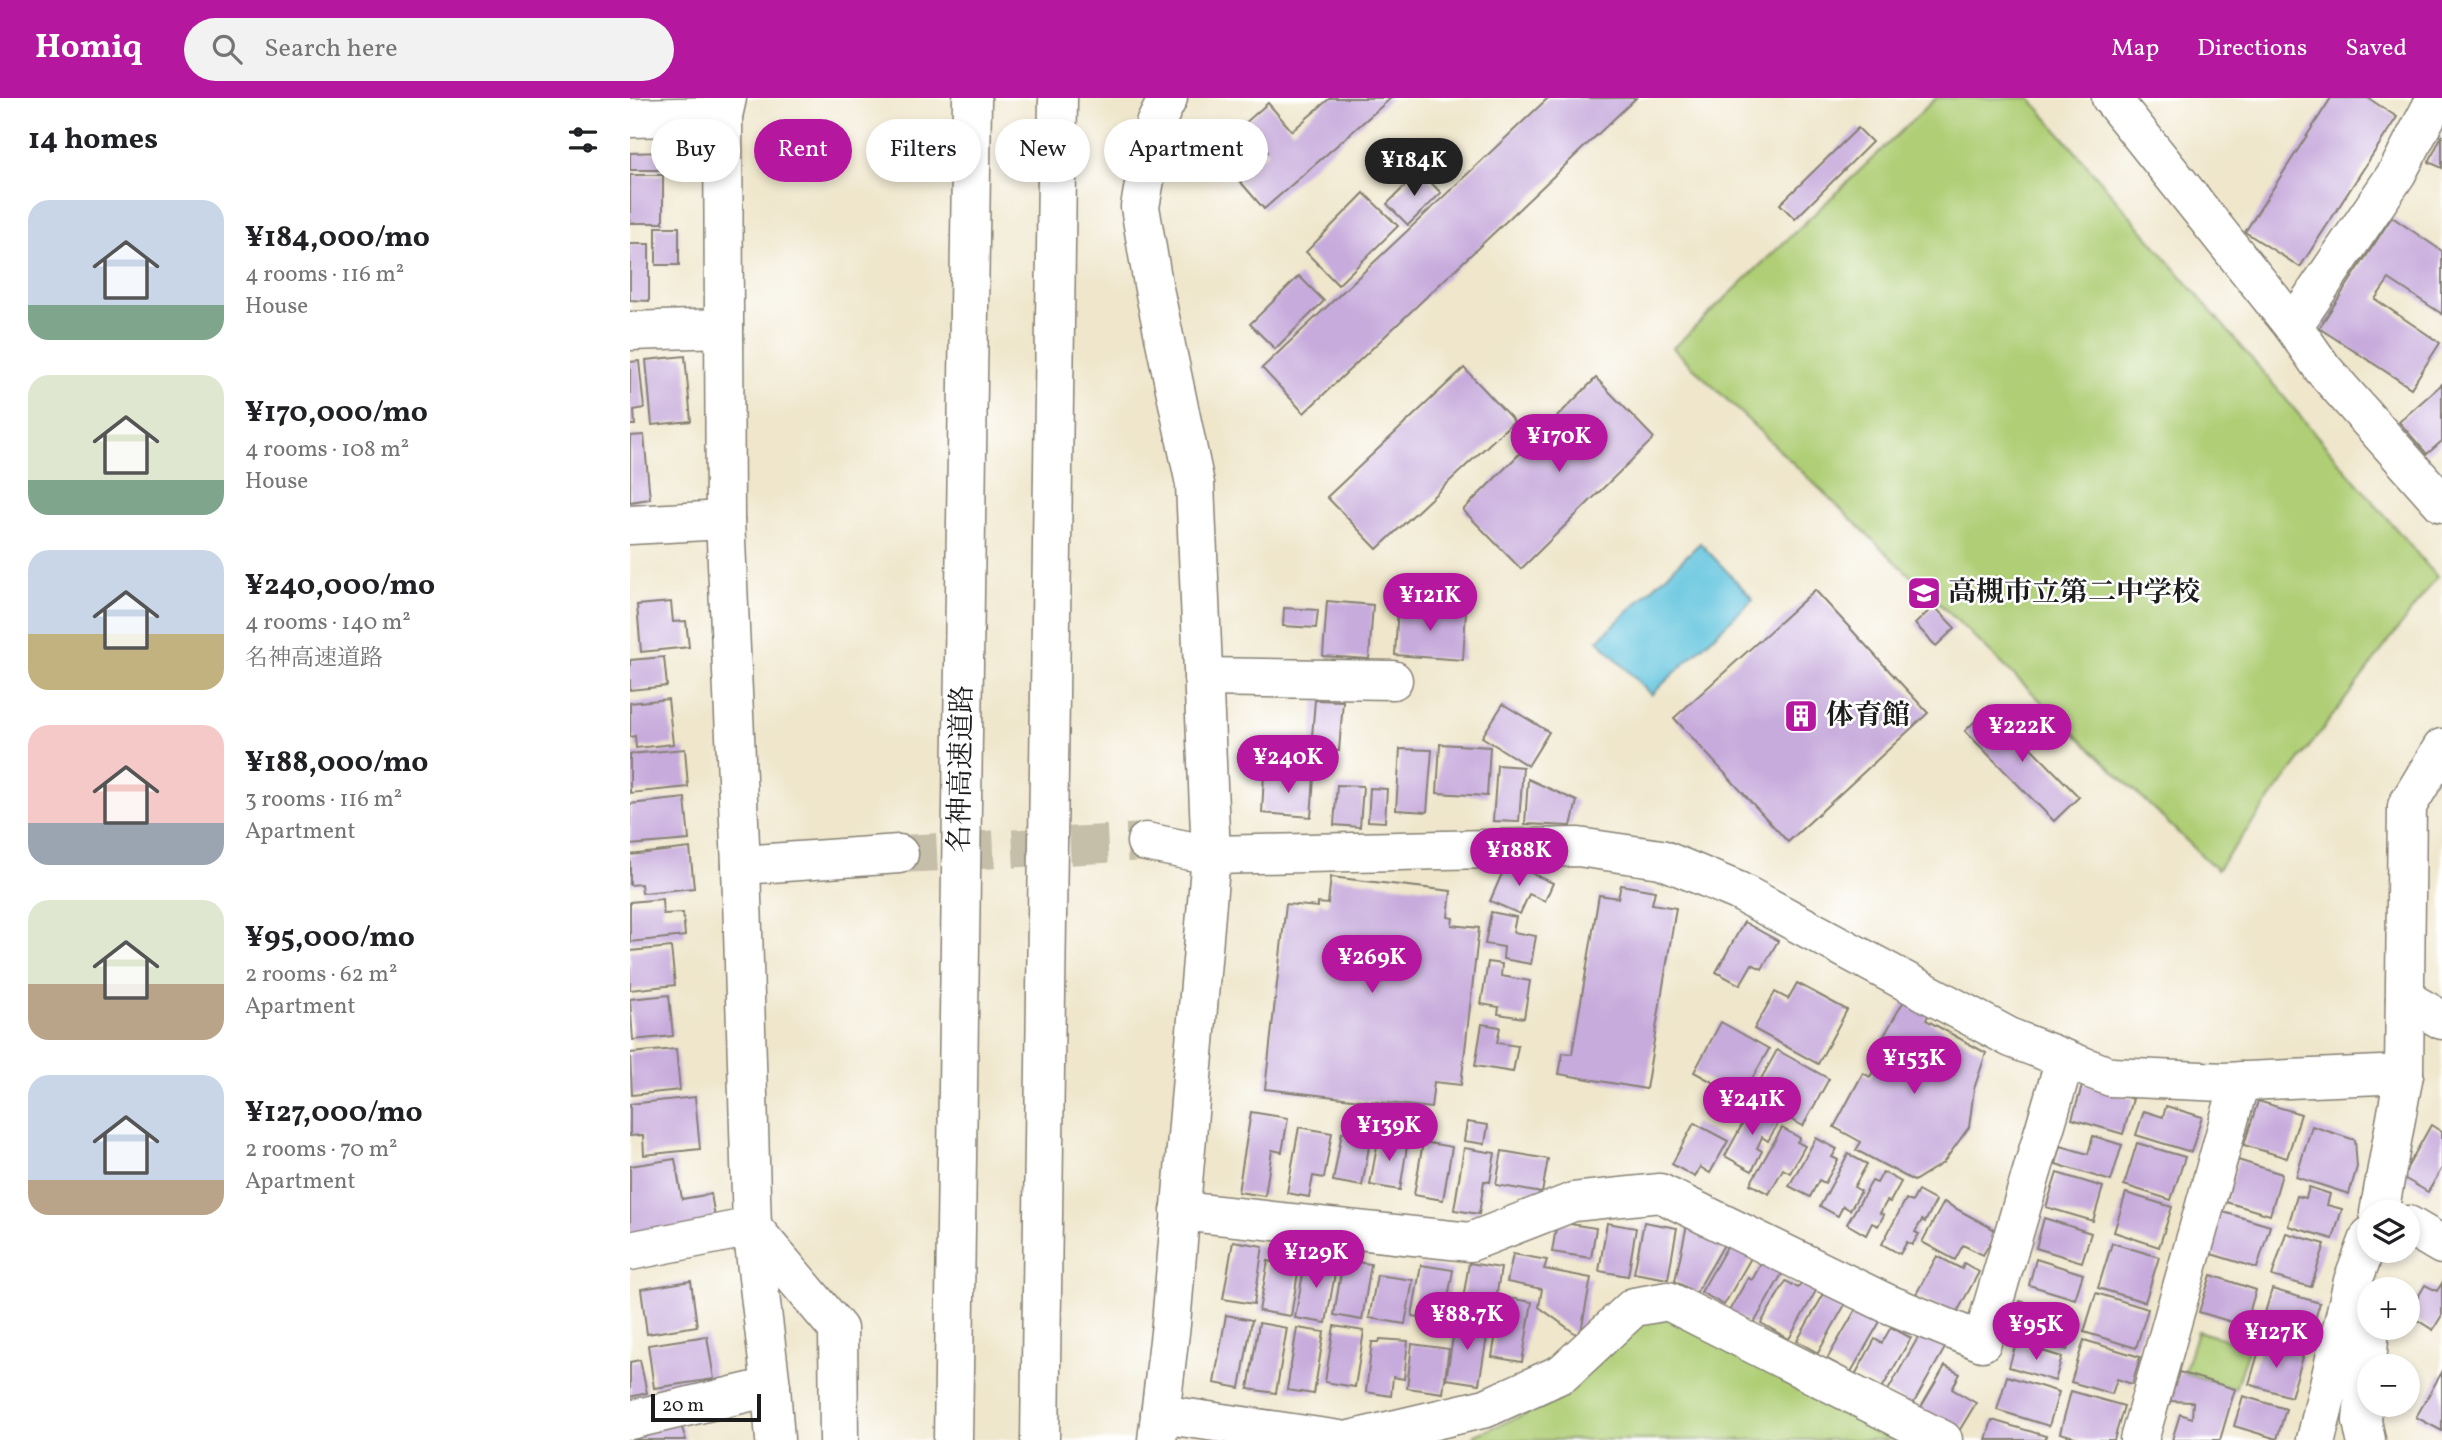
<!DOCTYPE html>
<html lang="en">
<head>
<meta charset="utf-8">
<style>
  :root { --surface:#fff; --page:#f2f2f2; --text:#202124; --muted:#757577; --accent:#b5179e }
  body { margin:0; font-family:Vollkorn,"Noto Serif JP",serif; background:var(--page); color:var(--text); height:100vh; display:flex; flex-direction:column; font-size:26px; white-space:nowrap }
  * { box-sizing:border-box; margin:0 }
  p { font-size:23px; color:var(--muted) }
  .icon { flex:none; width:38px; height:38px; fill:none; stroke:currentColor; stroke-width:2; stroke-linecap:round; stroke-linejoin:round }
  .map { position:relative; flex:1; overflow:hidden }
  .details { display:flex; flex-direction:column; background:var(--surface); width:630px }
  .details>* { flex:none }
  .hud { position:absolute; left:21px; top:21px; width:665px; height:63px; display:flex; gap:14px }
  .controls { position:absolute; left:1727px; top:1102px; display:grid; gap:14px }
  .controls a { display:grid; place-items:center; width:63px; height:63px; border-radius:50%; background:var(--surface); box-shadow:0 4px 10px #0003; font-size:35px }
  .scale { position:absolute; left:21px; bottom:18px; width:110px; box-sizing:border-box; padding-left:7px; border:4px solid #1c1c1c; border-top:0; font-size:19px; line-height:24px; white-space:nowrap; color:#1c1c1c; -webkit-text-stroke:5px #fff; paint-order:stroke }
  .price { position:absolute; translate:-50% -60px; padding:0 16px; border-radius:24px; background:var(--accent); color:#fff; font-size:23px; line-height:46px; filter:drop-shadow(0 2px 4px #0008) }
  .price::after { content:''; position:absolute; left:50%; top:42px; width:21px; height:16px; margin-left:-10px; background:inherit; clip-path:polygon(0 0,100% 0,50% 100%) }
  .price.selected { background:#222; color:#fff }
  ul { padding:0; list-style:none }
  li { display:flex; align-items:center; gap:21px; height:175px; padding:0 28px }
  li span { display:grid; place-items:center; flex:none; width:196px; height:140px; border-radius:21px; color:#555 }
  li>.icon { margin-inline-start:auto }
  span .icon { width:84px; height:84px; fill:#fffc; stroke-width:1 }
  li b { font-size:30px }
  h2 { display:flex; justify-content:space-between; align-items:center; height:84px; padding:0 28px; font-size:30px }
  .pill { padding:0 24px; border-radius:32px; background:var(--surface); box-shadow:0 4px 10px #0003; font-size:24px; line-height:63px }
  .pill.selected { background:var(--accent); color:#fff }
  header { display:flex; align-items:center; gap:42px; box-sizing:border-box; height:98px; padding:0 35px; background:var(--accent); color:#fff }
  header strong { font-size:33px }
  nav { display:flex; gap:38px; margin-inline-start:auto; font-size:24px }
  .search { width:490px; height:63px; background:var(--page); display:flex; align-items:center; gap:18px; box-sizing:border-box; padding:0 24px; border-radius:38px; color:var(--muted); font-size:26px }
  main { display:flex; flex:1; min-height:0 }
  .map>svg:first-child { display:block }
  .green { fill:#afce75; stroke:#667548; stroke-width:2 }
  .water { fill:#5fc3dd; stroke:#3e707c; stroke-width:2 }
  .building { fill:#c7abdc }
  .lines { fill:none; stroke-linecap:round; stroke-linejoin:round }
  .minor-tunnel { stroke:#c5bea8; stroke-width:38; stroke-dasharray:38 19; stroke-linecap:butt }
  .minor-casing { stroke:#868174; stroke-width:41 }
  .highway-casing { stroke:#868174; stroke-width:41 }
  .minor { stroke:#fff; stroke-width:38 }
  .highway { stroke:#fff; stroke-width:38 }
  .labels { text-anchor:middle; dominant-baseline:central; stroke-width:5; stroke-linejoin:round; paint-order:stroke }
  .poi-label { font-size:28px; font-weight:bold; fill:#1c1c1c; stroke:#fff; text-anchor:start }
  .street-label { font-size:28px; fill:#1c1c1c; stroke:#fff }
</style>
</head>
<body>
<header>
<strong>Homiq</strong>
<div class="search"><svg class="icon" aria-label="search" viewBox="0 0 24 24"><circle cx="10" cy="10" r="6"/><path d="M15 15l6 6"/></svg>Search here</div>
<nav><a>Map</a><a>Directions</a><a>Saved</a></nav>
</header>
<main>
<section class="details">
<h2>14 homes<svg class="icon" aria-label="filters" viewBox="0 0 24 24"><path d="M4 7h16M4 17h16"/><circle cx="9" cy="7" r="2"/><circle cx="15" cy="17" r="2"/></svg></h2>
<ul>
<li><span style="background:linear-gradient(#c9d6e8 75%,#7fa58c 0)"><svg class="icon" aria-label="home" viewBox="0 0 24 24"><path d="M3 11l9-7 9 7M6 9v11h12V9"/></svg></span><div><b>¥184,000/mo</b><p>4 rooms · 116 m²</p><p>House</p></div></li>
<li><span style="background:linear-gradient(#dfe7d0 75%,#7fa58c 0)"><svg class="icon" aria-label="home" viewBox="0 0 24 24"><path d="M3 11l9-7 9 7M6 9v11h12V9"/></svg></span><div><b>¥170,000/mo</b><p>4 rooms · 108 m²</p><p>House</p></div></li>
<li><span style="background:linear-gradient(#c9d6e8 60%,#c2b280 0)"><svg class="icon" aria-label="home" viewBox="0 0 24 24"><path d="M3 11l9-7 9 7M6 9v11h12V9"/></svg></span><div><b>¥240,000/mo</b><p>4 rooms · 140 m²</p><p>名神高速道路</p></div></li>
<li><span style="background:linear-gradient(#f6c9c9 70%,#9aa5b1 0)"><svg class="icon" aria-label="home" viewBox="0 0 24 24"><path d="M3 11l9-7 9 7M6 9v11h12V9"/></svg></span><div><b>¥188,000/mo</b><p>3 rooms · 116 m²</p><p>Apartment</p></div></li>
<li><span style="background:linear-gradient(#dfe7d0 60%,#b9a48a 0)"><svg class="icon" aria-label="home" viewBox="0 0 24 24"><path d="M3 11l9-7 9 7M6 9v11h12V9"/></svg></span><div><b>¥95,000/mo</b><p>2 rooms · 62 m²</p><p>Apartment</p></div></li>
<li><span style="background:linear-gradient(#c9d6e8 75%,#b9a48a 0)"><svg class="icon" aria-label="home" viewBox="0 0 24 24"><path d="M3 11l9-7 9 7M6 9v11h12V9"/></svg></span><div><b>¥127,000/mo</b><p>2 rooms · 70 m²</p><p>Apartment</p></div></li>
</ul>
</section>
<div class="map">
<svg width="1812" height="1342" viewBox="0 0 1812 1342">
  <rect width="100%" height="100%" fill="#fff"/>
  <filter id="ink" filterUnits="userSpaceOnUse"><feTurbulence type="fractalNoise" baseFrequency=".0143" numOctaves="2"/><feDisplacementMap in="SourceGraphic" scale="14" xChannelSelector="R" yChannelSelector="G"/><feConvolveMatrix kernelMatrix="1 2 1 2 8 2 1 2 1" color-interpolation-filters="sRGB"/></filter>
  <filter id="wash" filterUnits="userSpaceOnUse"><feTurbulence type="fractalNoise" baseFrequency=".00686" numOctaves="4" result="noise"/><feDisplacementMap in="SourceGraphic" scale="28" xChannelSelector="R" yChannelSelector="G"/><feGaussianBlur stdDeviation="1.57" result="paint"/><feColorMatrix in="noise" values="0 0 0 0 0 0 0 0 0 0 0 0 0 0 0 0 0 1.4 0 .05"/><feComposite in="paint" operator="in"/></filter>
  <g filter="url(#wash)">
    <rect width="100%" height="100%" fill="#efe6cb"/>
    <g class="green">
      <path d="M1306,0H1400L1807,479L1587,772L1043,250Z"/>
      <path d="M1027,1210L1297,1342H843L845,1337L927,1303Z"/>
      <path d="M1567,1233L1619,1248L1605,1291L1554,1275Z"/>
    </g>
    <path class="water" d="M1070,445L1123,501L1021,597L968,542Z"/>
    <g id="blocks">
      <g class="building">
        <path d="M700,0H761L634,111L608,81L638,54L614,26L638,5L662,33Z"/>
        <path d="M918,0H1006L674,315L632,270Z"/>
        <path d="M1701,0H1738L1767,19L1670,169L1615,134Z"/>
        <path d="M1228,30L1242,44L1165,121L1150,106Z"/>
        <path d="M1812,37V70L1799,64Z"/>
        <path d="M35,54V72H0V55Z"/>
        <path d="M790,73L811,95L778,127L757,106Z"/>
        <rect x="0" y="77" width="33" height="48"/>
        <path d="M734,95L768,128L708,187L676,154Z"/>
        <path d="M1762,119L1812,153V216L1759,181L1745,201L1810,245L1781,290L1689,230Z"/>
        <rect x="26" y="129" width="23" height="38"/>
        <path d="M0,146H19V203L0,202Z"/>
        <path d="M669,178L694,203L645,251L620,226Z"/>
        <path d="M55,258L61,323L22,327L16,262Z"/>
        <path d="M9,263L14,310L4,312L5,327H0V264Z"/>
        <path d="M834,270L884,323L747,451L697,399Z"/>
        <path d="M966,280L1024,340L891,471L833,412Z"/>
        <path d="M1812,286V343L1797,356L1769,324Z"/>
        <path d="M14,337L20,401L0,404V338Z"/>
        <path d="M1185,492L1298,615L1158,744L1044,620Z"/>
        <path d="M697,503L743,507L739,561L693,558Z"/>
        <path d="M41,504L43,524L56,523L59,549L11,554L7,507Z"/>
        <path d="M768,508L836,513L833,562L765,557Z"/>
        <path d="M1304,508L1325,530L1306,548L1285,526Z"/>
        <path d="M654,510L688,512L686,530L653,528Z"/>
        <path d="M34,559L37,588L0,592V562Z"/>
        <path d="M38,601L43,646L6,650L5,638L0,639V605Z"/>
        <path d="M685,602L713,603L709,653L681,651Z"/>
        <path d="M873,606L919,634L898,668L852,639Z"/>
        <path d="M1360,608L1449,699L1424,723L1335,633Z"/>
        <path d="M810,646L860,649L857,698L807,695Z"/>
        <path d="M55,651L58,689L0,695V656Z"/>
        <path d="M770,651L802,652L797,714L766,712Z"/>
        <path d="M867,667L893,669L889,724L863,723Z"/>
        <path d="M634,676L684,680L681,719L632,715Z"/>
        <path d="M898,681L947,703L941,728L895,726Z"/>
        <path d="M707,687L733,688L730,729L704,727Z"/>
        <path d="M740,690L757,691L755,724L738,723Z"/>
        <path d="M55,700L59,742L0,747V706Z"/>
        <path d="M60,750L64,790L12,795L11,786L0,787V757Z"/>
        <path d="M877,764L923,785L915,803L899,796L890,816L860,803Z"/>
        <path d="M701,779L821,793L818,819L823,820L822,827L849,830L831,987L804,984L801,1010L635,991L656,806L688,809V805L698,806Z"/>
        <path d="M991,787L1025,793L1022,806L1046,810L1016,991L929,976L933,955L942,956L969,797L988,800Z"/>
        <path d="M32,801L33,816L53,815L55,838L0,844V804Z"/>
        <path d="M861,814L886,819L883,834L906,838L901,866L873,861L874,849L855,846Z"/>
        <path d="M1114,824L1148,843L1132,871L1122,866L1110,887L1086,874Z"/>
        <path d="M41,849L45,887L0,892V853Z"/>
        <path d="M858,864L872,866L871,878L900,883L894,920L868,916L869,909L851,906Z"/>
        <path d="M1167,885L1217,912L1188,966L1124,931L1145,894L1158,901Z"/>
        <path d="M39,897L43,938L3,942L0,901Z"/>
        <path d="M1275,901L1299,915L1296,922L1356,955L1344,991L1339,1029L1313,1065L1284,1083L1226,1052L1231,1044L1204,1029L1233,975L1240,979L1252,958L1244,955Z"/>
        <path d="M1091,924L1139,951L1111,1000L1064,974Z"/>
        <path d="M852,926L870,929L867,945L888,948L883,974L845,968Z"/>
        <path d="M46,951L50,992L2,997L0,955Z"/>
        <path d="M1147,952L1199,981L1173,1028L1121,999Z"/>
        <path d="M1453,985L1503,1001L1493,1036L1442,1021Z"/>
        <path d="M65,999L70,1051L14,1057L13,1037L0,1038V1006Z"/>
        <path d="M1628,1003L1671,1016L1657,1060L1614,1047Z"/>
        <path d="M1124,1005L1151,1020L1138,1043L1132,1039L1127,1050L1132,1053L1122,1073L1095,1058Z"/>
        <path d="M1536,1008L1572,1019L1561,1054L1506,1037L1514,1013L1533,1019Z"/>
        <path d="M621,1014L658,1020L652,1054L642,1052L635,1098L608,1094Z"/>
        <path d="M837,1024L858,1027L855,1046L834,1043Z"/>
        <path d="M1064,1025L1098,1043L1080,1075L1070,1069L1065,1079L1042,1066Z"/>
        <path d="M1801,1027L1812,1034V1070L1798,1094L1772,1079Z"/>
        <path d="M1682,1028L1725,1042L1727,1069L1719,1096L1666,1079Z"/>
        <path d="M669,1029L702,1035L694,1080L683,1078L679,1099L657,1095Z"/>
        <path d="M1152,1030L1170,1040L1167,1044L1175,1048L1160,1075L1153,1071L1139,1096L1120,1086Z"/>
        <path d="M712,1034L741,1038L732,1088L703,1083Z"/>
        <path d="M749,1037L778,1042L770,1092L740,1087Z"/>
        <path d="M1463,1038L1492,1047L1481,1083L1426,1066L1431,1048L1458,1056Z"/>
        <path d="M1186,1040L1207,1051L1202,1059L1208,1062L1195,1085L1189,1082L1180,1099L1159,1088Z"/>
        <path d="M793,1044L822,1049L813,1102L784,1097Z"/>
        <path d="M1507,1045L1555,1059L1541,1102L1494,1087Z"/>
        <path d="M834,1050L865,1055L860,1084L854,1083L849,1116L824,1112Z"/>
        <path d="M872,1053L918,1061L912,1095L866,1087Z"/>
        <path d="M1218,1056L1237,1066L1224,1089L1231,1093L1220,1112L1213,1108L1208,1118L1190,1108Z"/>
        <path d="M45,1061L52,1101L81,1096L86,1125L0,1140V1068Z"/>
        <path d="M1608,1062L1652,1076L1640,1117L1596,1104Z"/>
        <path d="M1253,1074L1271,1084L1260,1104L1257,1103L1250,1115L1254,1117L1248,1128L1242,1125L1236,1137L1217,1126L1242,1083L1247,1085Z"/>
        <path d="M1427,1075L1473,1089L1463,1123L1416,1109Z"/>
        <path d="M1679,1089L1700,1096L1697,1107L1712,1111L1703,1141L1658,1128L1667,1098L1676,1100Z"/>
        <path d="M1288,1093L1306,1103L1295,1124L1292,1122L1285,1134L1289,1136L1282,1147L1277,1144L1270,1156L1252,1146L1276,1101L1282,1104Z"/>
        <path d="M1496,1095L1542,1109L1529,1149L1484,1134Z"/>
        <path d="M1314,1104L1367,1133L1353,1157L1333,1147L1325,1162L1292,1144Z"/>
        <path d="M1590,1113L1640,1128L1627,1170L1578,1155Z"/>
        <path d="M1414,1120L1461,1135L1452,1164L1406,1150Z"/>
        <path d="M1058,1122L1098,1140L1066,1195L1045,1183Z"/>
        <path d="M927,1124L966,1130L961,1160L922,1154Z"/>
        <path d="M1014,1124L1047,1130L1038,1181L1004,1175Z"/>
        <path d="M977,1125L1006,1130L998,1178L969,1173Z"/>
        <path d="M1656,1135L1695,1146L1681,1189L1642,1178Z"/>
        <path d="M1102,1140L1125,1153L1094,1207L1071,1194Z"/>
        <path d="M603,1143L633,1148L624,1206L593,1201Z"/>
        <path d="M1482,1145L1529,1159L1515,1204L1468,1190Z"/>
        <path d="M883,1156L917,1162L914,1171L961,1180L950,1239L909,1209L912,1191L877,1184Z"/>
        <path d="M1307,1158L1332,1171L1334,1165L1349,1174L1325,1218L1286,1196Z"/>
        <path d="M676,1159L707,1165L696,1225L665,1220Z"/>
        <path d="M1406,1161L1453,1176L1445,1201L1399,1187Z"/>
        <path d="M713,1162L741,1166L732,1222L704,1217Z"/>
        <path d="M1133,1162L1153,1174L1123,1227L1099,1213L1118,1180L1122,1182Z"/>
        <path d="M638,1163L669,1168L661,1218L629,1213Z"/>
        <path d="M839,1165L871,1170L865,1206L833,1201Z"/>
        <path d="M791,1167L823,1172L814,1223L782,1218Z"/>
        <path d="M747,1177L783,1182L775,1226L739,1220Z"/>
        <path d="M1581,1177L1626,1192L1615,1228L1569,1214Z"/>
        <path d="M61,1183L67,1228L17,1236L11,1191Z"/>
        <path d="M1156,1183L1168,1190L1173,1183L1187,1191L1159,1241L1131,1225Z"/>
        <path d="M1812,1185V1217L1803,1232L1778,1216L1795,1187L1807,1193Z"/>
        <path d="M1642,1191L1690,1205L1676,1250L1629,1235Z"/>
        <path d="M1196,1192L1217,1203L1188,1255L1167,1243Z"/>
        <path d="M1466,1195L1518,1211L1506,1250L1454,1234Z"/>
        <path d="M872,1199L902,1204L892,1264L862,1259Z"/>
        <path d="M1390,1203L1447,1221L1437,1252L1380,1235Z"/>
        <path d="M1229,1206L1252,1220L1221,1274L1197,1261Z"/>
        <path d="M596,1217L622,1222L610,1290L584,1285Z"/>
        <path d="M826,1222L859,1227L849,1286L816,1281Z"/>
        <path d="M629,1225L657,1230L646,1295L618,1291Z"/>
        <path d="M704,1228L734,1233L725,1289L695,1284Z"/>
        <path d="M1261,1229L1281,1240L1251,1292L1225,1277L1245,1241L1252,1245Z"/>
        <path d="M667,1230L694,1234L684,1296L657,1292Z"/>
        <path d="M1290,1236L1315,1250L1282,1308L1257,1294Z"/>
        <path d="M77,1238L84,1281L24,1290L18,1247Z"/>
        <path d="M750,1241L778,1243L774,1281L763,1279L761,1298L736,1294L742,1244H749Z"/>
        <path d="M1454,1242L1510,1259L1502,1286L1487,1281L1482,1296L1441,1284Z"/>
        <path d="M1386,1245L1432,1259L1425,1283L1379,1269Z"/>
        <path d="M782,1246L819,1251L813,1295L777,1290Z"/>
        <path d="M1631,1246L1673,1259L1661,1299L1619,1286Z"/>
        <path d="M10,1262L17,1295L0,1299V1264Z"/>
        <path d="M1315,1268L1330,1276L1322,1291L1346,1305L1326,1338L1287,1316Z"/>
        <path d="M1549,1274L1605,1291L1590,1342H1542L1550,1316L1562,1320L1563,1304L1540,1303Z"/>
        <path d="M1812,1274V1333L1786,1319Z"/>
        <path d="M1377,1278L1429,1294L1419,1328L1367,1312Z"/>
        <path d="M1441,1293L1494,1308L1484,1342H1456L1430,1335Z"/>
        <path d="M1613,1298L1656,1311L1647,1341L1604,1328Z"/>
        <path d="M49,1321L56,1342H0V1338Z"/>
        <path d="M1362,1322L1416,1338L1414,1342H1356Z"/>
      </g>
    </g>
  </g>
  <g filter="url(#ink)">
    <use href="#blocks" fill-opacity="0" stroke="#868174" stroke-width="2"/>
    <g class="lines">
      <path class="minor-tunnel" d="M269,756L516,744"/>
      <g class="minor-casing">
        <g id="minor">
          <path d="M97,0L93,18L95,422L111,767L122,1129L141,1289L145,1342"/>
          <path d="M1481,0L1663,228L1693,271L1812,405"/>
          <path d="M0,20L93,18"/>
          <path d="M1663,228L1767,75L1806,0"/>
          <path d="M0,233L94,230"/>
          <path d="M0,427L95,422"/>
          <path d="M573,579L763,582"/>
          <path d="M516,744L581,757L948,749L1031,761L1108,793L1381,940L1481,979L1594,984L1774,976"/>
          <path d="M111,767L269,756"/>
          <path d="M1775,901L1812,922"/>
          <path d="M550,1113L840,1144L943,1104L1030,1095L1256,1205L1352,1244L1435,961"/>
          <path d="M1749,1115L1774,976L1777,708L1812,650"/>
          <path d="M1778,1127L1812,1147"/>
          <path d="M0,1153L122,1129L208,1231L209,1342"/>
          <path d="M530,1316L710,1342"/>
          <path d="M0,1322L141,1289"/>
          <path d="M527,1342L541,1226L581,757L565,386L523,186L510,109L525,26L538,0"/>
          <path d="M720,1342L856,1310L933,1275L1004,1209L1038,1203L1313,1342"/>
          <path d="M1509,1342L1610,983"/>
          <path d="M1686,1342L1723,1183L1740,1138"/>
          <path d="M1736,1342L1732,1323L1740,1230"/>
        </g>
      </g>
      <g class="highway-casing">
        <g id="highway">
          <path d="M323,1342L342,0"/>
          <path d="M410,1342L428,0"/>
        </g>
      </g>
      <use href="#minor" class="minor"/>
      <use href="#highway" class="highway"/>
    </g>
  </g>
  <defs>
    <g id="school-square" transform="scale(1.75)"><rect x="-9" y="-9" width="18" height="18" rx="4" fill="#b5179e" stroke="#fff"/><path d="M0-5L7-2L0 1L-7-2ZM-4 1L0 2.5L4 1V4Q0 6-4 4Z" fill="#fff"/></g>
    <g id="building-square" transform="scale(1.75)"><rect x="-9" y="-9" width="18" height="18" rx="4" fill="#b5179e" stroke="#fff"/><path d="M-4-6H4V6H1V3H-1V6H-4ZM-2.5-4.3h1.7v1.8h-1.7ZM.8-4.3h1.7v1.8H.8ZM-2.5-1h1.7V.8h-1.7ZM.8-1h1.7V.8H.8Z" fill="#fff"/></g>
  </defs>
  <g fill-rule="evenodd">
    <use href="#school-square" x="1294" y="495"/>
    <use href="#building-square" x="1171" y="618"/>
  </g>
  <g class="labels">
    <g class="poi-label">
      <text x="1318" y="495">高槻市立第二中学校</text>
      <text x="1196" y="618">体育館</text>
    </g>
    <g class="street-label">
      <text transform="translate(332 671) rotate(-89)">名神高速道路</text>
    </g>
  </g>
</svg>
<div class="controls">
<a><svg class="icon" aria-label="layers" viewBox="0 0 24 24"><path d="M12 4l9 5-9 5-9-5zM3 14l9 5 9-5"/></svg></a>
<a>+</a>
<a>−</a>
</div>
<div class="scale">20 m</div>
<b class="price selected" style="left:784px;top:100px">¥184K</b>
<b class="price" style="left:929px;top:376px">¥170K</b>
<b class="price" style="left:800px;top:535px">¥121K</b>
<b class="price" style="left:1392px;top:666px">¥222K</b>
<b class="price" style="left:658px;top:697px">¥240K</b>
<b class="price" style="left:889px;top:790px">¥188K</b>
<b class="price" style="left:742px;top:897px">¥269K</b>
<b class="price" style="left:1284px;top:998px">¥153K</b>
<b class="price" style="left:1122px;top:1039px">¥241K</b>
<b class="price" style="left:759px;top:1065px">¥139K</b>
<b class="price" style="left:686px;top:1192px">¥129K</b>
<b class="price" style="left:837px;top:1254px">¥88.7K</b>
<b class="price" style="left:1406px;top:1264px">¥95K</b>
<b class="price" style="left:1646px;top:1272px">¥127K</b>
<div class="hud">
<a class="pill">Buy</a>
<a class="pill selected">Rent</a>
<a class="pill">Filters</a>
<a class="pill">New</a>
<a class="pill">Apartment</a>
</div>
</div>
</main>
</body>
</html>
